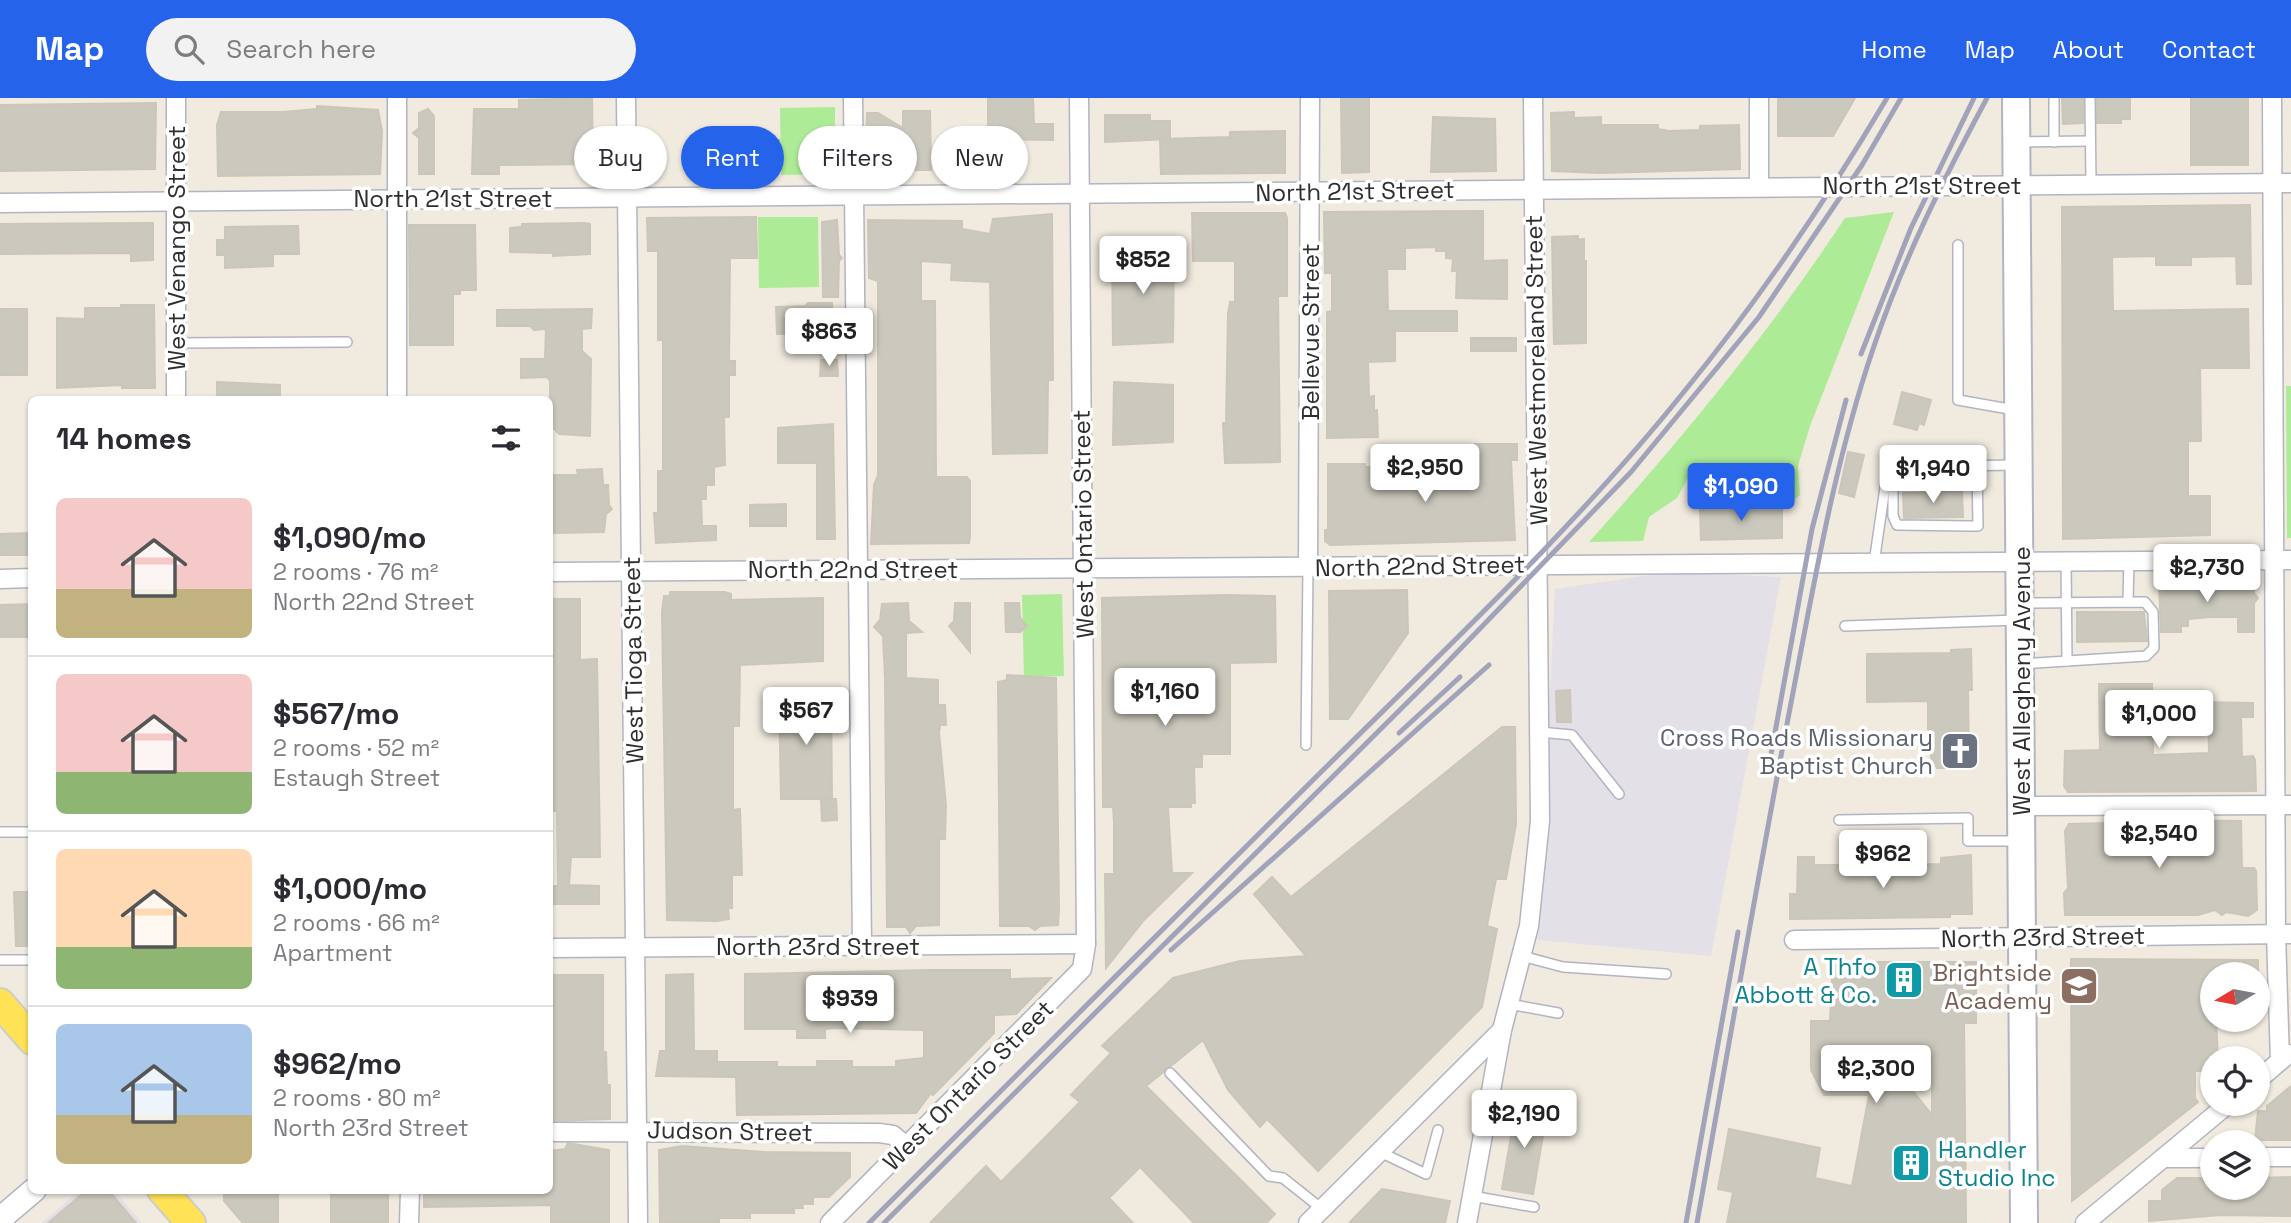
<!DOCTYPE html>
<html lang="en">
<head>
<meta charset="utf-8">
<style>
  :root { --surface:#fff; --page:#f2f2f3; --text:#2b2b33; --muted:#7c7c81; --line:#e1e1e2; --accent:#2563eb }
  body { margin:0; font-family:"Space Grotesk",sans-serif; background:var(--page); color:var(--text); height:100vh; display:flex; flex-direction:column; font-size:26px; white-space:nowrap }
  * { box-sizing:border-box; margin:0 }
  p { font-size:23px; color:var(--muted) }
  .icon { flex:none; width:38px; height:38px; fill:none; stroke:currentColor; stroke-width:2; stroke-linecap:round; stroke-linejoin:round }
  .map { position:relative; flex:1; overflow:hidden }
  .panel { position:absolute; left:28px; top:298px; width:525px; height:798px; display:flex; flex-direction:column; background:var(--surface); border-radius:10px; box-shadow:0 2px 5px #0004 }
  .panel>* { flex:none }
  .guide { position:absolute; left:574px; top:28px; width:665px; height:63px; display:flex; gap:14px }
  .needle { width:46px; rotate:260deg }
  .tools { position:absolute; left:2200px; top:864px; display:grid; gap:14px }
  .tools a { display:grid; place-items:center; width:70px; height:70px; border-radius:50%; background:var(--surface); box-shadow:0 2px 5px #0004; font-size:35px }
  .price { position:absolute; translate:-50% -60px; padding:0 16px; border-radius:7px; background:#fff; color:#222; font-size:23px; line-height:46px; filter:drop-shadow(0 2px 4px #0008) }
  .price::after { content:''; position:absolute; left:50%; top:42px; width:21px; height:16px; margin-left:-10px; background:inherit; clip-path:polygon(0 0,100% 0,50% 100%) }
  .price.on { background:var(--accent); color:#fff }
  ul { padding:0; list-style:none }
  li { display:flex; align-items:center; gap:21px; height:175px; padding:0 28px }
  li+li { border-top:2px solid var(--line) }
  li span { display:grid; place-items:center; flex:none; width:196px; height:140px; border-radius:10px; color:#555 }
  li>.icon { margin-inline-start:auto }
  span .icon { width:84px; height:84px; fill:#fffc; stroke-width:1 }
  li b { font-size:30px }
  h2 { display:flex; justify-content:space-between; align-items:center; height:84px; padding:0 28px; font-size:30px }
  .chip { padding:0 24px; border-radius:32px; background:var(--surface); box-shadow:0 2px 5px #0004; font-size:24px; line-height:63px }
  .chip.on { background:var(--accent); color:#fff }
  header { display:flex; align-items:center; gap:42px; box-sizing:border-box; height:98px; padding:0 35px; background:var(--accent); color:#fff }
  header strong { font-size:33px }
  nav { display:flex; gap:38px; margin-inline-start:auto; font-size:24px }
  .search { width:490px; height:63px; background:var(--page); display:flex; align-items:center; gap:18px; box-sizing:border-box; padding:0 24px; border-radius:38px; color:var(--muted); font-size:26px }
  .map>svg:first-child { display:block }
  .industrial { fill:#e3e0e8 }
  .green { fill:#aeeb97 }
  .building { fill:#cbc8bd; stroke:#ccc6b8; stroke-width:2; fill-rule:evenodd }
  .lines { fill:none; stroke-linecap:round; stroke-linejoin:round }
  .service-casing { stroke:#b3b4c2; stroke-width:12 }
  .minor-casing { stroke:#b3b4c2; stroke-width:21 }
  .tertiary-casing { stroke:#b3b4c2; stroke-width:26 }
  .secondary-casing { stroke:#b3b4c2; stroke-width:30 }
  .primary-casing { stroke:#cdcdcd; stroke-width:32 }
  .service { stroke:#fff; stroke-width:9 }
  .minor { stroke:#fff; stroke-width:18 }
  .tertiary { stroke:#fff; stroke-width:23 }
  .secondary { stroke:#fff; stroke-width:26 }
  .primary { stroke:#ffe255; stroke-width:28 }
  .rail { stroke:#a1a3ba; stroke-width:5 }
  .labels { text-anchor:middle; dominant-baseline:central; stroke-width:7; stroke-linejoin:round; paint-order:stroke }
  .street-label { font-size:24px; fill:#2e2e2e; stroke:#fff }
  .worship-label { font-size:24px; fill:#5b616d; stroke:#fff; text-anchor:end }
  .culture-label { font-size:24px; fill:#0d838f; stroke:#fff; text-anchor:end }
  .education-label { font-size:24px; fill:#785e54; stroke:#fff; text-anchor:end }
</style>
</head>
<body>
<header>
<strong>Map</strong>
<div class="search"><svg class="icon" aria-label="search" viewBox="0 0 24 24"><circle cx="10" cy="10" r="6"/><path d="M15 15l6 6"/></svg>Search here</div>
<nav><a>Home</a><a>Map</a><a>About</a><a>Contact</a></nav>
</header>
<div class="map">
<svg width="2291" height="1125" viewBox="0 0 2291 1125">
  <rect width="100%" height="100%" fill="#f0eadf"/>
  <g class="industrial">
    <path d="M1671,474L1781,479L1711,858L1538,842L1555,491Z"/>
    <path d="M81,1092H114L142,1125H41Z"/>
  </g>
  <g class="green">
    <path d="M835,9V76L781,77L780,10Z"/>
    <path d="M1894,114L1810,328L1798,368L1800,397L1790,405L1730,409L1715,373L1690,376L1677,400L1649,419L1643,443L1589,444C1682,341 1769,235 1845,120Z"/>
    <path d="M758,119H818L819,189L759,190Z"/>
    <path d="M2286,288H2291V440H2287Z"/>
    <path d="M1062,496L1064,578L1024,579L1022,497Z"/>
  </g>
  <g class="building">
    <path d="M592,0L593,66L499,67V76H472L474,11H519V2Z"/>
    <path d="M988,0H1033L1034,26H1053V42L988,41Z"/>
    <path d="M1341,0H1369V74L1342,75Z"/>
    <path d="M1778,0H1855L1833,38H1778Z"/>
    <path d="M2062,0H2083V25L2063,26Z"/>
    <path d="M2097,0H2130V21H2121V25H2097Z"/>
    <rect x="2191" y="0" width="57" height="67"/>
    <path d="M156,5L155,71L0,73V7Z"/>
    <path d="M317,8L378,12L382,33L380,76L218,78L217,27L221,14H283L317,11Z"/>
    <path d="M428,11L434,18V76H419V40L413,35L419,30V15Z"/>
    <path d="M903,13H930L931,72H870V68L865,67L867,15H878L903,30Z"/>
    <path d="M1574,14V20L1601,19V27H1658V31L1669,33L1700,32V28L1739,27L1740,71L1599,75L1552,73L1551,15Z"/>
    <path d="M1105,17H1150V23H1170V41L1105,44Z"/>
    <path d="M1433,19L1495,21L1496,73L1431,74Z"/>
    <path d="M1285,33V75L1161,76L1160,41L1230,39V34Z"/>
    <path d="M779,42L780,65L766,68V58H761L760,45Z"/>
    <path d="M2250,107L2251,186H2237L2236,158L2191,159V167H2156V158L2112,159L2113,213L2248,211L2249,270H2200L2201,343H2188V398H2210V437L2063,441L2062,109Z"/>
    <path d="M1483,113V163L1507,162V201L1456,200L1457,173H1452L1453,161L1446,160V153H1436V149L1405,150V171H1387L1388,213H1457V233H1395V263L1368,264L1369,299L1374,298V313L1377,312L1378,339L1327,340V214L1332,213V175H1325L1324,114Z"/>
    <path d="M1192,115H1285L1287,120V198H1278L1280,364L1225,365L1223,325H1226L1228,215L1230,204H1235V163H1193Z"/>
    <path d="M1052,116L1053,282H1048L1047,355L993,356L990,184L951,182L952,165L921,163V203H935L936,379H967L970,383V439L969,445L871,446L874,387L878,377V183L869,180L868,122L962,123V131L990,136L993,121Z"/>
    <path d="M756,119L757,160H730L729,263H735V277H729V319H724L725,367L714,369V387H706V401H701L702,428H716V442L656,445L654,415H658V373H663V242H658V153H648L647,120Z"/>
    <path d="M837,122L839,157L842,160L839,163L838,199H823L822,124Z"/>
    <path d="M153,125V162L131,163V155L0,156V126Z"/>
    <path d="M584,125L590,126V156L553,158V155L510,154V130L522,129V126Z"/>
    <path d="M409,127H475L476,192H460V196H453V247H410Z"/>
    <path d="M298,128L299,156H273V168L225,170V157H217V142H225V129Z"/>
    <path d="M1578,138V142L1584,141V163H1586V245L1554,246L1552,139Z"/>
    <path d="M1112,151L1174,152L1173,244L1113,247Z"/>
    <path d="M808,205H832L833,235L777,236L776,209L805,208Z"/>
    <path d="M121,207H154L155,290H122V287L57,290V220L85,221V210H121Z"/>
    <rect x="0" y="211" width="27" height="66"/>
    <path d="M592,211L591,230L582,231V253L591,261L590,338L559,336L550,326V283L547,279L521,280V261H545L546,231L534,232L530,228H497V212Z"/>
    <rect x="1471" y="240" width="45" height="13"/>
    <path d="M821,262H837L838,278H820Z"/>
    <path d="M217,284L280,287V301H217Z"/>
    <path d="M1114,284L1173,287V344L1113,347Z"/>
    <path d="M1902,294L1931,302L1924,327L1919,325L1917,332L1894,326Z"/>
    <path d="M833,326L835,441H817V365H778V330Z"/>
    <path d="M1475,346H1517V362H1511L1515,442L1330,447L1325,443V432H1328V366H1365V369H1374V391L1450,393V365L1475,364Z"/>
    <path d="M1848,354L1864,357L1854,399L1839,395Z"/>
    <path d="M602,371L603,387H608L609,407L612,411L606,416L604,434L553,435V377H578L577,372Z"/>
    <path d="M1962,393L1963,419L1904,420L1903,395Z"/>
    <path d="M786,406V428H750V407Z"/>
    <path d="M1782,409V440L1701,442L1700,411Z"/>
    <path d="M32,435V457H0V436Z"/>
    <path d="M2245,480L2254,487V495L2258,500L2254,505V534H2238V519H2210L2188,521V528H2181V534H2161L2159,486L2241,485Z"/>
    <path d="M1407,492L1408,535L1348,621H1330L1329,493Z"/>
    <path d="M670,494H725L731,496V502L823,500V563L740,567L739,628H733V712L740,711L742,777H732V810H728L729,821L717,823L667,822L662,514L664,498H670Z"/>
    <path d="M1225,497L1275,498L1276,564L1230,565V656H1202V669H1194L1195,705H1191V709H1168L1172,775H1192L1144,822L1106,870L1105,776H1114V724L1113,709H1103L1102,500Z"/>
    <path d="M550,501H580V562L597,561L600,759H571L569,787L599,788V806H550V788H558L557,713H550Z"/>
    <path d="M908,505L909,523L922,534L906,535V580L938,582V607H945L946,627H940L939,635L946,707L945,741H939V827L916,828L910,835L906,829H887L885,580L883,538L874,529L880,522L882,506Z"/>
    <path d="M955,505H970V554L949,528L954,523Z"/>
    <path d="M1005,505H1019L1020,520L1027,528L1020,534H1006Z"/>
    <path d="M32,506V539H0V507Z"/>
    <path d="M2077,514H2144L2147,543L2077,544Z"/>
    <path d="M1971,551L1972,592H1968L1969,670H1937L1931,659V635H1928V603L1867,604V556L1951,555V552Z"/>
    <path d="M1007,577L1056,580L1059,812L1058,827L1040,828L1035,832L1029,828H1000L998,584L1007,582Z"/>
    <path d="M2099,586H2152L2153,657L2209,655L2208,619H2202V604L2253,605V619H2241L2242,659L2253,658L2255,662L2256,693L2068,694L2064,688L2065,653L2100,652Z"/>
    <path d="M1570,592L1571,624H1557L1556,593Z"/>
    <path d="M779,598H831L832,701H781Z"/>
    <path d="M1502,629H1515L1516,726L1506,781H1496L1487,828L1497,831L1482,909L1318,1073L1267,1021L1260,1029L1228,992L1203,942L1146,988L1275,1116L1266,1125H1194L1140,1069L1109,1100L1133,1125H930L986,1068L1001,1084L1080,1004L1071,997L1111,955L1102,948L1173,880L1240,863L1306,858L1254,796L1272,779L1291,799Z"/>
    <path d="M821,701H836L837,722L822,723Z"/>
    <path d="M2140,722L2241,723L2242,770H2254L2256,773L2257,812L2248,818L2226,814L2222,817L2215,812L2198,817H2065L2064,795L2068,790L2065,733L2069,726L2107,725L2108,742L2135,743V725Z"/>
    <path d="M1868,754H1882V767L1941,766V760L1971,757L1972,816H1950V819L1790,821V796H1797L1798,759H1814V767H1868Z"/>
    <path d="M14,794H32V848H16Z"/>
    <path d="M2071,861L2258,862V877H2212V922H2216L2218,961H2212V973H2195V1000L2198,1004L2072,1103Z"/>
    <path d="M1833,864H1976V925H1964L1966,1125H1727L1733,1094L1718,1091L1729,1031L1820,1050L1815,1080L1852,1088L1869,997H1824L1811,972V923H1830ZM1932,959V1017L1886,960Z"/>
    <path d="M931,872H1010V881L1051,880L1016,916L994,917V935L933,997L931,995L916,1015L737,1017L736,979L656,978L660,953H666V877L693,876L694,953H717V964H777V969H817V963H852V969H896V963L924,960V932L834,930L825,931V940H797V931H745V876Z"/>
    <path d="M550,877H603V954H606L607,987H610V1021L550,1023Z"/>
    <path d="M2291,988V1042H2255L2258,1013H2267V1008Z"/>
    <path d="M1516,1009L1547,1014L1533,1096L1502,1091Z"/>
    <path d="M568,1045L609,1052V1125H551V1107L424,1109V1092H550V1053L565,1051Z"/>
    <path d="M682,1048L764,1054L850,1055V1079L829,1099H813V1106H802L803,1110H794V1115H750V1120H719V1125H660L659,1052Z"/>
    <path d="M2291,1079V1118L2221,1117L2149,1123V1103H2162V1092L2177,1080H2212V1090H2258V1080Z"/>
    <path d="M1382,1091L1450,1103L1445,1125H1349Z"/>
    <path d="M87,1092H108L136,1125H48Z"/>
    <path d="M224,1092H278V1125H243L224,1103Z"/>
    <rect x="331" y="1092" width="57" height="33"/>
  </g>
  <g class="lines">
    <g class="service-casing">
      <g id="service">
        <path d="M2054,0V44"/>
        <path d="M2090,0L2091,86"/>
        <path d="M2018,44L2090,43"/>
        <path d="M1958,147V302L2015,312"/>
        <path d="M177,245L347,244"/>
        <path d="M1893,369V418L1897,427L1969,428H1978L1977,368"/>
        <path d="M2066,462L2067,563"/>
        <path d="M1874,465L1888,369L2016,367"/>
        <path d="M2128,504L2129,462"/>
        <path d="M2021,505L2145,504L2153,514L2154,550L2146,558L2022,566"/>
        <path d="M1845,528L2018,522"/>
        <path d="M1539,634L1572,637L1619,696"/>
        <path d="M1306,647L1308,469"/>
        <path d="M1839,722L1968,720V743H2017"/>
        <path d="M0,734H32"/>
        <path d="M1522,858L1563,869L1666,876"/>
        <path d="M0,862H32"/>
        <path d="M1509,906L1558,915"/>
        <path d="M1170,975L1269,1078L1283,1080L1322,1111"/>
        <path d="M1380,1054L1426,1076L1438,1032"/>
        <path d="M1472,1098L1534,1109"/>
      </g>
    </g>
    <g class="minor-casing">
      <g id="minor">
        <path d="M176,0V301"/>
        <path d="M397,0V301"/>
        <path d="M626,0L638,1125"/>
        <path d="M853,0L862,848"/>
        <path d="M1759,0V89"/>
        <path d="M2272,0L2276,836L2280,963"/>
        <path d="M0,105L2291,85"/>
        <path d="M1308,469L1310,0"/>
        <path d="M550,474L2291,462"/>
        <path d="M0,481L32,480"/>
        <path d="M2022,708L2291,707"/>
        <path d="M1794,842L2291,836"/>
        <path d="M550,850L1086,846"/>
        <path d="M2258,982L2288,956"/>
        <path d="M550,1034L879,1035L893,1037L906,1048"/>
        <path d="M2258,1059H2291"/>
        <path d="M2163,1060H2212"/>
        <path d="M409,1125L410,1092"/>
        <path d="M830,1125L1082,871L1086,846L1079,0"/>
        <path d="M1308,1125L1502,932"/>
        <path d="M1467,1125L1502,932L1529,828L1540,723L1533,0"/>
        <path d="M2085,1125L2228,1006"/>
      </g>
    </g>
    <g class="tertiary-casing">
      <path id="tertiary" d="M0,1121L34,1092"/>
    </g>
    <g class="secondary-casing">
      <path id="secondary" d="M2016,0L2024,1125"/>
    </g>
    <g class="primary-casing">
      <g id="primary">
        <path d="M0,905L32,942"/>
        <path d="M162,1092L191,1125"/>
      </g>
    </g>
    <use href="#service" class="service"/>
    <use href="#minor" class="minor"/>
    <use href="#tertiary" class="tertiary"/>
    <use href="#secondary" class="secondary"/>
    <use href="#primary" class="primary"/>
    <g class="rail">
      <path d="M1861,256L1911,130L1974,0"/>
      <path d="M1399,635L1460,579"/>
      <path d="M1770,662L1812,431L1846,302"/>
      <path d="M1171,852L1489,567"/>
      <path d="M869,1125C1017,977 1164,829 1313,682C1439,557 1571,434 1683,295C1759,202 1826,103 1887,0"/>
      <path d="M884,1125L1440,572L1631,374L1759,219L1862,67L1901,0"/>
      <path d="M1686,1125L1738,834"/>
      <path d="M1697,1125C1728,952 1758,778 1791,605C1814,486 1834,366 1873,251C1902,164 1944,80 1987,0"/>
    </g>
  </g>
  <defs>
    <g id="church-square" transform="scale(2.0125)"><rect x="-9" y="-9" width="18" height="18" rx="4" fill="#6b7280" stroke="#fff"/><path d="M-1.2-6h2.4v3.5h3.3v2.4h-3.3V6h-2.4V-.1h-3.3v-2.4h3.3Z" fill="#fff"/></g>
    <g id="building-square" transform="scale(2.0125)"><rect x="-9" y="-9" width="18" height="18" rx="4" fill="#0f9aa8" stroke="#fff"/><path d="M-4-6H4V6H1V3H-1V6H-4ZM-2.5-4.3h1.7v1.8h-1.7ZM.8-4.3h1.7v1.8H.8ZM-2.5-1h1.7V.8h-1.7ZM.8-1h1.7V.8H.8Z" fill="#fff"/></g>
    <g id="school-square" transform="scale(2.0125)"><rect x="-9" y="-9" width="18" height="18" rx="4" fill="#8d6e63" stroke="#fff"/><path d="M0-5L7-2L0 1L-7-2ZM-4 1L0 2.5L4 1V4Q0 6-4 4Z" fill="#fff"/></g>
  </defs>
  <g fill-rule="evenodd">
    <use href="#church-square" x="1960" y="653"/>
    <use href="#building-square" x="1904" y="882"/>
    <use href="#school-square" x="2079" y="888"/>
    <use href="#building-square" x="1911" y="1065"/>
  </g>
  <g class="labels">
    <g class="street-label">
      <text x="1922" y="87">North 21st Street</text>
      <text transform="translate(1355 93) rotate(-1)">North 21st Street</text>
      <text x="453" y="100">North 21st Street</text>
      <text transform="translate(176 150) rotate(-90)">West Venango Street</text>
      <text transform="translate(1310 234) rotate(-90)">Bellevue Street</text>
      <text transform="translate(1536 272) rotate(-91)">West Westmoreland Street</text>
      <text transform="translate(1083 426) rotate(-91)">West Ontario Street</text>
      <text transform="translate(1420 468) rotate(-1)">North 22nd Street</text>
      <text x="853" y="471">North 22nd Street</text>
      <text transform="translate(633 562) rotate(-91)">West Tioga Street</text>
      <text transform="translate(2021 583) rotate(-90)">West Allegheny Avenue</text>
      <text transform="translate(2043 839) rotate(-1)">North 23rd Street</text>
      <text x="818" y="848">North 23rd Street</text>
      <text transform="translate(968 987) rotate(-45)">West Ontario Street</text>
      <text transform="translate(730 1033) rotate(1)">Judson Street</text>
    </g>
    <g class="worship-label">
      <text x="1933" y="639">Cross Roads Missionary<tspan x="1933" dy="28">Baptist Church</tspan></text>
    </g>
    <g class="culture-label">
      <text x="1877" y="868">A Thfo<tspan x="1877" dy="28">Abbott &amp; Co.</tspan></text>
      <text x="1938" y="1051" text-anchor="start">Handler<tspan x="1938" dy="28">Studio Inc</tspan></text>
    </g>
    <g class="education-label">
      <text x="2052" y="874">Brightside<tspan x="2052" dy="28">Academy</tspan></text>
    </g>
  </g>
</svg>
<div class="tools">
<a><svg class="needle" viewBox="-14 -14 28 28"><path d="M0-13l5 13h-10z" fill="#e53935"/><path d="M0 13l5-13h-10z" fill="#7c7c81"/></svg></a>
<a><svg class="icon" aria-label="locate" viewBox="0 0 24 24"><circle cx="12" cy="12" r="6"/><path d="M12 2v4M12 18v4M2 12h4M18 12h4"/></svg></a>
<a><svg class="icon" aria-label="layers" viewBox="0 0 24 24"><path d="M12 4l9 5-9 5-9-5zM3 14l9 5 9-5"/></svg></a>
</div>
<b class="price" style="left:1143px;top:198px">$852</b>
<b class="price" style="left:829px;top:270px">$863</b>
<b class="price" style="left:1425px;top:406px">$2,950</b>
<b class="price" style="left:1933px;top:407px">$1,940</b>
<b class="price on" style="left:1741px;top:425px">$1,090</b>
<b class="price" style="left:2207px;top:506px">$2,730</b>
<b class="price" style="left:1165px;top:630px">$1,160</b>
<b class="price" style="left:806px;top:649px">$567</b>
<b class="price" style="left:2159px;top:652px">$1,000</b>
<b class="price" style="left:2159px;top:772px">$2,540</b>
<b class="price" style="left:1883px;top:792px">$962</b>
<b class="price" style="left:850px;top:937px">$939</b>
<b class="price" style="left:1876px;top:1007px">$2,300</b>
<b class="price" style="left:1524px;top:1052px">$2,190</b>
<div class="guide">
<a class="chip">Buy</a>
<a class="chip on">Rent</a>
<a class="chip">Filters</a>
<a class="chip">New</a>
</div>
<section class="panel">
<h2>14 homes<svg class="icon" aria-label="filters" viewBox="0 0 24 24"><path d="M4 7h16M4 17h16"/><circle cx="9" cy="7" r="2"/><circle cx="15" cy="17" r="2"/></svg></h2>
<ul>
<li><span style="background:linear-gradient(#f6c9c9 65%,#c2b280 0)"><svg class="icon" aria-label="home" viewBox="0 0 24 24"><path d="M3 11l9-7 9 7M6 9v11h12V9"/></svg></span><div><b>$1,090/mo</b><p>2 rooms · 76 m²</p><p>North 22nd Street</p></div></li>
<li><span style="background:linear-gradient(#f6c9c9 70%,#8fb573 0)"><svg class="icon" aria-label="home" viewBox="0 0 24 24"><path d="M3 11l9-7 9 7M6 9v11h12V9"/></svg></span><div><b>$567/mo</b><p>2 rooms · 52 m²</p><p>Estaugh Street</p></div></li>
<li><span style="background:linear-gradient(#ffd9b3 70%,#8fb573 0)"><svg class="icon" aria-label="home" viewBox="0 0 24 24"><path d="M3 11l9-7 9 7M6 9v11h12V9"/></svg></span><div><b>$1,000/mo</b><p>2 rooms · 66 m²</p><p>Apartment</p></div></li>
<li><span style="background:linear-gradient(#a9c7e8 65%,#c2b280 0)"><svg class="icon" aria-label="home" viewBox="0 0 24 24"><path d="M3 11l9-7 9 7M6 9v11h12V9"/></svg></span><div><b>$962/mo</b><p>2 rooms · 80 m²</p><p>North 23rd Street</p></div></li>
</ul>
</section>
</div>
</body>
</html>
